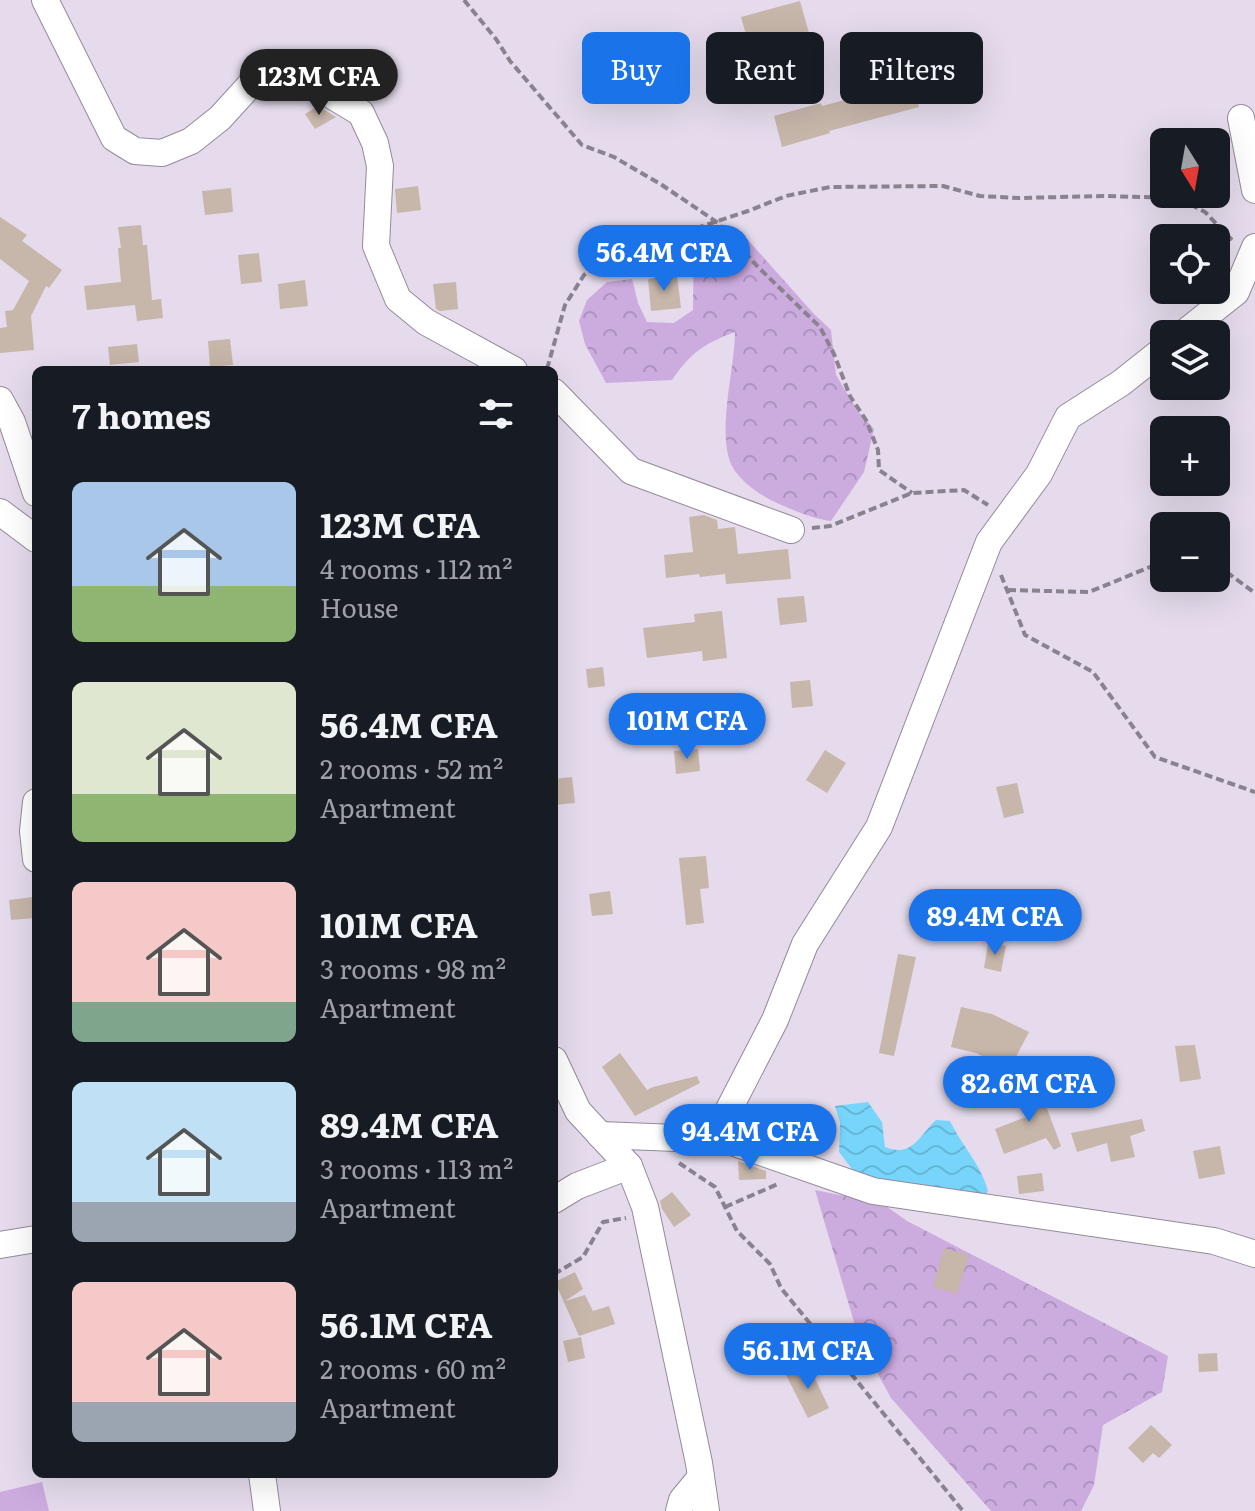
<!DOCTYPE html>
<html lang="en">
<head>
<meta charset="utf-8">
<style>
  :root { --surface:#171b24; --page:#242831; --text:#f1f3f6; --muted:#9ea1a6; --accent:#1a73e8 }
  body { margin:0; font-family:Literata,serif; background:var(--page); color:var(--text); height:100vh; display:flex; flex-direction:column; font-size:30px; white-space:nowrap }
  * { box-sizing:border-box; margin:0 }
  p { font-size:26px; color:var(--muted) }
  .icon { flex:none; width:44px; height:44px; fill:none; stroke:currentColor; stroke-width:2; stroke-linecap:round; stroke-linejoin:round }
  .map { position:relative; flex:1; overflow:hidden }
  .side { position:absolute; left:32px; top:366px; width:526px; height:1112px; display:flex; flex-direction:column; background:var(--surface); border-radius:12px; box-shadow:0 8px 32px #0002 }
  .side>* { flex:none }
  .top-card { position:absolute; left:582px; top:32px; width:552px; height:72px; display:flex; gap:16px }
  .needle { width:52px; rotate:169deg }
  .buttons { position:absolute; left:1150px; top:128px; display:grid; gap:16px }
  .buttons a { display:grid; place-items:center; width:80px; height:80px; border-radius:12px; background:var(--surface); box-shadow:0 8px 32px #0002; font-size:40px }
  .price { position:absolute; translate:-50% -68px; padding:0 18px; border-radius:28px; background:var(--accent); color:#fff; font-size:26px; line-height:52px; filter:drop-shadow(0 2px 4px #0008) }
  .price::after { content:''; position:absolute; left:50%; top:48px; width:24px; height:18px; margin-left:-12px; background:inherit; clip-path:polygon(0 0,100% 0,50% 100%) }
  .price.selected { background:#222; color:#fff }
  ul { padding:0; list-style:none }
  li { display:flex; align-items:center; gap:24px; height:200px; padding:0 40px }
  li span { display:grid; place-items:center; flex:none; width:224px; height:160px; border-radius:12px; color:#555 }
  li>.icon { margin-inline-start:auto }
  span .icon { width:96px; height:96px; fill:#fffc; stroke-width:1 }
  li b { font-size:34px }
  h2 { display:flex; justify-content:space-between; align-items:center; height:96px; padding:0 40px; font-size:34px }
  .tag { padding:0 28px; border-radius:12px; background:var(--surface); box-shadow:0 8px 32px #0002; font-size:28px; line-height:72px }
  .tag.selected { background:var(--accent); color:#fff }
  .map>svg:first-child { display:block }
  .forest { fill:url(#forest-crowns) }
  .pitch { fill:#ccabdf }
  .water { fill:url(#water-waves) }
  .building { fill:#c7b6aa }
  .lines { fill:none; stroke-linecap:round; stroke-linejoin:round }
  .street-casing { stroke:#948a99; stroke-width:28 }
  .path { stroke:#8a828e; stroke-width:4; stroke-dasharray:8 4; stroke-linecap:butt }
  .street { stroke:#fff; stroke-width:26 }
</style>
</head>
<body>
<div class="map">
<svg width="1255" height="1511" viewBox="0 0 1255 1511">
  <defs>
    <pattern id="forest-crowns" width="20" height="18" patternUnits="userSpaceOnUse" patternTransform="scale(2)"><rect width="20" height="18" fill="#ccabdf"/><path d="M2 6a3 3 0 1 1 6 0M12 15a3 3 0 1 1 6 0" fill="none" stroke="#ae92bf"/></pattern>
    <pattern id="water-waves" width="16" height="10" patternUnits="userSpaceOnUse" patternTransform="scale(2)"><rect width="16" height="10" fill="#77d5fb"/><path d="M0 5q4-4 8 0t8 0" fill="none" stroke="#66b6d6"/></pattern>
  </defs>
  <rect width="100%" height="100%" fill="#e5dbec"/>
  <g class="forest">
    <path d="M740,231L814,314L831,330L836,375L857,410L874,429L864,472L831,521C813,519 796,511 779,504C762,496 742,484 732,466C716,434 735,368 735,332C704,344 691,352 672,380L606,383L585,344L579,321L587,300L607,282L632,279L638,303L647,322L674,323L693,310L694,239Z"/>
    <path d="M815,1190L883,1204L907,1221L1168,1356L1162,1392L1103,1425L1094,1485L1081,1511H991L891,1398L859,1339Z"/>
  </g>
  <path class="pitch" d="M42,1482L49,1511H0V1492Z"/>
  <path class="water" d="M868,1102L882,1122L885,1147C912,1158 918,1137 936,1120L950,1121C962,1146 981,1164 988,1191L982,1199L975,1203L855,1173L839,1152L840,1123L835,1106Z"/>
  <g class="building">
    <path d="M800,1L811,40L752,56L741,17Z"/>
    <path d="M912,82L919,107L829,131L830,133L782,147L774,116L821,103L822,106Z"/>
    <path d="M318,106L336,117L315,129L305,114Z"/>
    <path d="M418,186L421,210L397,213L395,189Z"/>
    <path d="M231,188L233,212L205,215L202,191Z"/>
    <path d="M0,217L27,235L22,241L62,270L49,288L46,286L31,316L34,350L0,353V328L7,327L5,311L13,310L29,281L0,259Z"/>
    <path d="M141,225L143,245H147L152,300L161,299L163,318L137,321L135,305L87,310L84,286L121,282L118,248H121L118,227Z"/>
    <path d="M259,253L262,282L241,284L238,255Z"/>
    <path d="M677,275L681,308L651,311L648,279Z"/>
    <path d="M305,280L308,306L280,309L278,284Z"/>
    <path d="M456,282L458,309L440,311L436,309L433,284Z"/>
    <path d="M230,339L233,365L210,367L208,341Z"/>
    <path d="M137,344L139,362L110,365L108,347Z"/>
    <path d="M704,515L717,520L718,529L735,527L738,554L788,549L791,579L726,584L725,574L700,577L699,574L666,578L664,555L693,552L689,517Z"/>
    <path d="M804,596L807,622L780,625L777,598Z"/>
    <path d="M722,611L727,658L703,661L702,651L647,658L643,628L695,622L694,614Z"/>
    <path d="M603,667L605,686L588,688L586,669Z"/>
    <path d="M810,680L813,706L792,708L790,682Z"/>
    <path d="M698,749L700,771L676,774L674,751Z"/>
    <path d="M825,750L846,763L827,793L806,780Z"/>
    <path d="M572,777L575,803L554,805V779Z"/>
    <path d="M1017,783L1024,813L1004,818L996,787Z"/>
    <path d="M706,856L709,888L700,889L704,923L686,925L679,858Z"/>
    <path d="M610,891L613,914L592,916L589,894Z"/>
    <path d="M33,897L35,918L11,920L9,900Z"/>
    <path d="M988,943L1006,946L1001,972L984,968Z"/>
    <path d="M898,954L916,957L894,1056L879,1053Z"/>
    <path d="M961,1007L992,1014L1029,1032L1009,1070L976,1053L951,1047Z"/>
    <path d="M1195,1045L1201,1079L1180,1082L1175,1046Z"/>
    <path d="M620,1053L647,1090L653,1087L697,1076L700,1083L635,1116L602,1067Z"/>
    <path d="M1037,1082L1061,1146L1054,1150L1046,1138L1004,1154L995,1129L1031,1115L1017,1094Z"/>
    <path d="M755,1116L763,1117L764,1136L752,1132Z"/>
    <path d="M1142,1119L1145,1131L1130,1136L1135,1157L1111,1162L1107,1143L1077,1152L1071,1133Z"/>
    <path d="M1220,1146L1225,1174L1199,1179L1193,1151Z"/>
    <path d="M738,1161L766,1171V1179L739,1180Z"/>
    <path d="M1042,1173L1044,1191L1019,1194L1017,1176Z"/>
    <path d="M672,1192L691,1215L674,1227L662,1209L660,1201Z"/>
    <path d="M944,1248L969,1255L957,1294L933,1287Z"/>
    <path d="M575,1272L583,1289L565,1301L585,1295L593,1311L609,1306L615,1324L579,1336L555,1282Z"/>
    <path d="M581,1337L585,1358L568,1362L563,1341Z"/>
    <path d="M1217,1353L1218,1371L1199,1372L1198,1354Z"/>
    <path d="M808,1364L829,1408L808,1418L786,1375Z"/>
    <path d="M1151,1425L1172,1445L1159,1458L1153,1453L1143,1463L1128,1448Z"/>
  </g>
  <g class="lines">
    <g class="street-casing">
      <g id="street">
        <path d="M45,0L114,138L135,151L162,153L191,141L220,118L251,84L271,77L303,78L361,113L375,143L380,166L376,246L398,299L426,322L514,370"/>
        <path d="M1241,118L1255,190"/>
        <path d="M1183,334L1236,292L1255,247"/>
        <path d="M554,392L631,471L791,530"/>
        <path d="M0,400L12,422L36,493"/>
        <path d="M0,512L36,539"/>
        <path d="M36,802L33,831L36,859"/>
        <path d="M554,1060L578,1111L629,1166L645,1207L699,1463L706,1511"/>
        <path d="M703,1132L873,1191L1214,1241L1255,1254"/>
        <path d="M600,1135L677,1138L703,1132L726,1115L775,1020L805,944L879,827L989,542L1039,474L1068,417L1121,383L1164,349"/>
        <path d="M554,1200L577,1186L629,1166"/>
        <path d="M0,1245L36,1239"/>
        <path d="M262,1474L267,1511"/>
        <path d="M679,1511L682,1500L701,1477"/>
      </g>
    </g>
    <g class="path">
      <path d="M464,0L496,39L510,61L582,145L614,157L662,185L718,223L758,267L820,327L834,354L850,396L866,420L878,450L879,470L912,493"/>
      <path d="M547,369L565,305L584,275L640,235H676L748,211L786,196L830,187L943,186L980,196L1019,198L1104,196L1178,198L1205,212L1232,240"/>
      <path d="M812,528L830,526L912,493L964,490L988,505"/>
      <path d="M1216,568H1221L1255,593"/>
      <path d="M1001,575L1025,635L1093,672L1155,757L1255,792"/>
      <path d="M1008,590L1089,592L1155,565L1164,566"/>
      <path d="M679,1163L715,1187L737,1231L770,1264L781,1288L963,1511"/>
      <path d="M725,1207L778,1184"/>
      <path d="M554,1274L583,1257L603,1222L626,1218"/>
    </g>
    <use href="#street" class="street"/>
  </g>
</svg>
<div class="buttons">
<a><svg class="needle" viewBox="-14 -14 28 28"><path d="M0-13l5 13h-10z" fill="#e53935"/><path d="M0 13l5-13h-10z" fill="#9ea1a6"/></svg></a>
<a><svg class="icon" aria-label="locate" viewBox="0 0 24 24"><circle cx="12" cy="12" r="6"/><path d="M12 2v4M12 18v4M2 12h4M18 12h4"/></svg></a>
<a><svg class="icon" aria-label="layers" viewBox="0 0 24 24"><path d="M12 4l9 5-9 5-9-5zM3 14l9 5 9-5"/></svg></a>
<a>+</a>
<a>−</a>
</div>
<b class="price selected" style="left:319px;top:117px">123M CFA</b>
<b class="price" style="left:664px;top:293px">56.4M CFA</b>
<b class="price" style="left:687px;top:761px">101M CFA</b>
<b class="price" style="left:995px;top:957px">89.4M CFA</b>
<b class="price" style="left:1029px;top:1124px">82.6M CFA</b>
<b class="price" style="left:750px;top:1172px">94.4M CFA</b>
<b class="price" style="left:808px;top:1391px">56.1M CFA</b>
<div class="top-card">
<a class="tag selected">Buy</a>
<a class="tag">Rent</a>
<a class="tag">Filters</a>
</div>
<section class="side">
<h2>7 homes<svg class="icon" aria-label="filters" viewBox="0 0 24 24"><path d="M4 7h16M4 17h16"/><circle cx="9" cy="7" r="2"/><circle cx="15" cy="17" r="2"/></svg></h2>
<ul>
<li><span style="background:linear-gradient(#a9c7e8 65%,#8fb573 0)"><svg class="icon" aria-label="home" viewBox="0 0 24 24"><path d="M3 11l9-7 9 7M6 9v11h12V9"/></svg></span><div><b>123M CFA</b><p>4 rooms · 112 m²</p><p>House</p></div></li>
<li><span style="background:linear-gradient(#dfe7d0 70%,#8fb573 0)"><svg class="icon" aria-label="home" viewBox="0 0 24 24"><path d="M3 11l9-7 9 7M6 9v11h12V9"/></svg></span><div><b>56.4M CFA</b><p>2 rooms · 52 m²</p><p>Apartment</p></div></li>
<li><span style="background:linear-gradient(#f6c9c9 75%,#7fa58c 0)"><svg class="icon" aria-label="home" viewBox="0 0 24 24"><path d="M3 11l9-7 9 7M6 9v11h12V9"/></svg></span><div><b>101M CFA</b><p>3 rooms · 98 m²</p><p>Apartment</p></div></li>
<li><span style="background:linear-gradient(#bfe0f5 75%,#9aa5b1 0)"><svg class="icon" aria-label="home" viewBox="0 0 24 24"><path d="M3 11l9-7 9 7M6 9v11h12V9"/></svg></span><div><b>89.4M CFA</b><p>3 rooms · 113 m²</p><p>Apartment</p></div></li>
<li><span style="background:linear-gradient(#f6c9c9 75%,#9aa5b1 0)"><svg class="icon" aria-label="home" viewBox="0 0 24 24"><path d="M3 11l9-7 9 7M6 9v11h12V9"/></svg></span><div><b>56.1M CFA</b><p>2 rooms · 60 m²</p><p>Apartment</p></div></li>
</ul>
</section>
</div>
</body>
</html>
